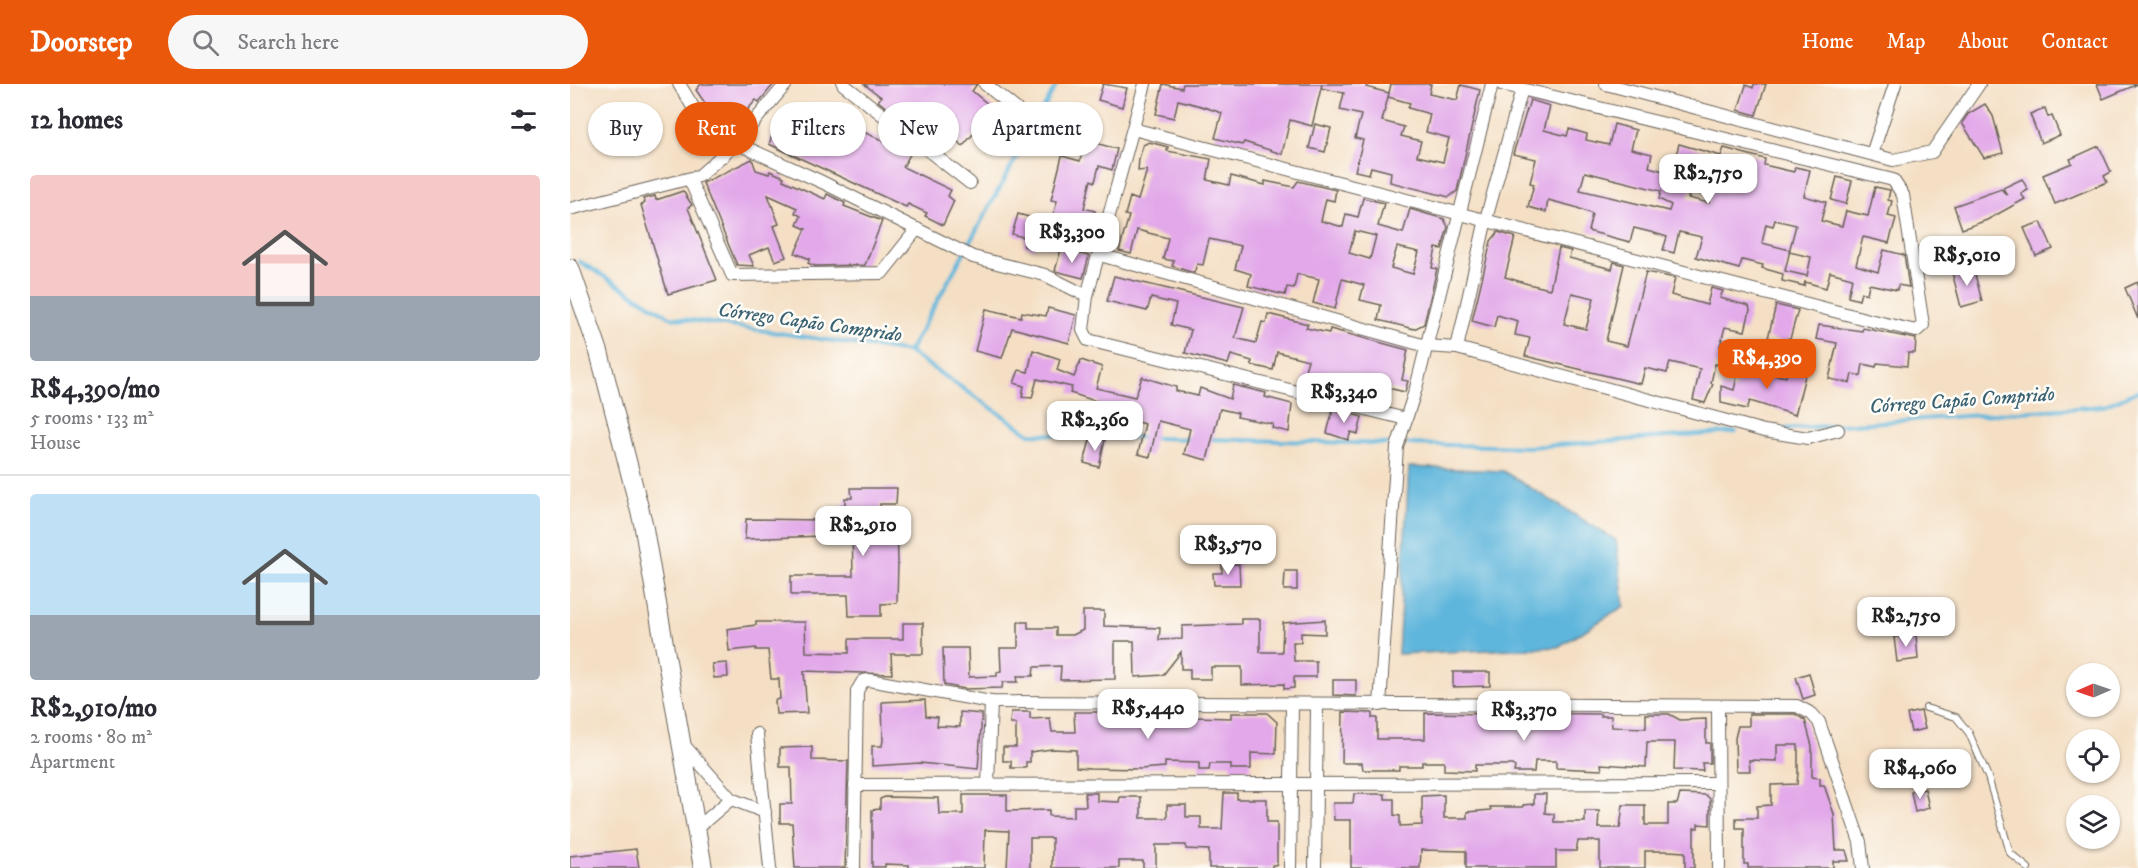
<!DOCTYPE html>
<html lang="en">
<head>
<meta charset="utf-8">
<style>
  :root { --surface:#fff; --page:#f7f7f7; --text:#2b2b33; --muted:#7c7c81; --line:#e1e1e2; --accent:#ea580c }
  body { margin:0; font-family:"IM FELL DW Pica",serif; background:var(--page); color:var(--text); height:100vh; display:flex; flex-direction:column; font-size:22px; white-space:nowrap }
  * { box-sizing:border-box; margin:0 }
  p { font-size:20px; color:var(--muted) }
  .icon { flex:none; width:33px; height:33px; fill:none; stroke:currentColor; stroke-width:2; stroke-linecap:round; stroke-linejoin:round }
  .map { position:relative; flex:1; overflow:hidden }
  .drawer { display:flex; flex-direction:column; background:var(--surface); width:570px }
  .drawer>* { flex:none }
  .banner { position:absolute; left:18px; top:18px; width:570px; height:54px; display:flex; gap:12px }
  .needle { width:39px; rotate:268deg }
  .controls { position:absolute; left:1496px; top:579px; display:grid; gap:12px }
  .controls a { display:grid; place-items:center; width:54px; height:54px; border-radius:50%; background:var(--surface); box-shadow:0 2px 4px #0004; font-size:30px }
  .price { position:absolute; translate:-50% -51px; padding:0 14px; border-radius:12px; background:#fff; color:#222; font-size:20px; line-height:39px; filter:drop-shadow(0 2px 3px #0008) }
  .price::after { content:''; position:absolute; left:50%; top:36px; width:18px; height:14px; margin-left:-9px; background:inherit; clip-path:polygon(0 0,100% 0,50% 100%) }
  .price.active { background:var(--accent); color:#fff }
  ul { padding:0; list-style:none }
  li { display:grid; align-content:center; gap:12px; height:318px; padding:0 30px }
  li+li { border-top:2px solid var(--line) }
  li span { display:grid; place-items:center; height:186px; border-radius:6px; color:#555 }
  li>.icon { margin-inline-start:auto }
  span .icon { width:108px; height:108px; fill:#fffc; stroke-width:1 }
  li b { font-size:26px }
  h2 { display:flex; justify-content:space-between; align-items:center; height:72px; padding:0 30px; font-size:26px }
  .pill { padding:0 21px; border-radius:27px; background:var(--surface); box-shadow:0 2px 4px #0004; font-size:21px; line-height:54px }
  .pill.active { background:var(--accent); color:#fff }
  header { display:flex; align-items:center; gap:36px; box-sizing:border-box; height:84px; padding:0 30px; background:var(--accent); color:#fff }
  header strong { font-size:28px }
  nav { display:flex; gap:33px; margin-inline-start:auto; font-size:21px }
  .search { width:420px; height:54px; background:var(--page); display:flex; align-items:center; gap:15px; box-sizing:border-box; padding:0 21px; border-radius:33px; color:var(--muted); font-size:22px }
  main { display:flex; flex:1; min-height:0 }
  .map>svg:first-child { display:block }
  .water { fill:#5fb6dc; stroke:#3e697c; stroke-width:1.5 }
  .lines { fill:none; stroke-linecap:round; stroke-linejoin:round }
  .stream { stroke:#5fb6dc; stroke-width:4 }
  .building { fill:#e2a8e9; fill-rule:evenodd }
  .service-casing { stroke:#686057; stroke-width:8 }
  .minor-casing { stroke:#686057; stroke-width:14 }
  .secondary-casing { stroke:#686057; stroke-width:20 }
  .service { stroke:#fff; stroke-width:6 }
  .minor { stroke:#fff; stroke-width:12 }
  .secondary { stroke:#fff; stroke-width:18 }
  .labels { text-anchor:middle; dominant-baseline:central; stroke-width:5; stroke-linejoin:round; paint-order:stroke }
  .water-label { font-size:20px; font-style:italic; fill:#3a6172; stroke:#fdfcf7 }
</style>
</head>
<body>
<header>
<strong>Doorstep</strong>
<div class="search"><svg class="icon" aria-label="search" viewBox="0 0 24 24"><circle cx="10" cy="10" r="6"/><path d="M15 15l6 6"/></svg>Search here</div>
<nav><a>Home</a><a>Map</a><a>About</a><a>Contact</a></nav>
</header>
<main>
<section class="drawer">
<h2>12 homes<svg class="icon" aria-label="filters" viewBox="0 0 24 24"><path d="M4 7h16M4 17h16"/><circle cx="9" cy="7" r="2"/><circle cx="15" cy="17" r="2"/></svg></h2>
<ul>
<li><span style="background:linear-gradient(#f6c9c9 65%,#9aa5b1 0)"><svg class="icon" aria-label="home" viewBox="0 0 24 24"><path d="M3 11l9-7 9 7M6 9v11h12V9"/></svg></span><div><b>R$4,390/mo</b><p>5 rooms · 133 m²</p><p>House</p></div></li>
<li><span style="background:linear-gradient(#bfe0f5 65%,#9aa5b1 0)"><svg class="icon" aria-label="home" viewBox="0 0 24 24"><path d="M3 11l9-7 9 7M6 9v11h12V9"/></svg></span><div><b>R$2,910/mo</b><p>2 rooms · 80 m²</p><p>Apartment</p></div></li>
</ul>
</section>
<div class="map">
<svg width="1568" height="784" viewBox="0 0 1568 784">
  <rect width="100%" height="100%" fill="#fdfcf7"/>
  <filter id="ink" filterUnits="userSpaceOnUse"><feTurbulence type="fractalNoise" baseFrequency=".0167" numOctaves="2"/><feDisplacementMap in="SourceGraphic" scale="12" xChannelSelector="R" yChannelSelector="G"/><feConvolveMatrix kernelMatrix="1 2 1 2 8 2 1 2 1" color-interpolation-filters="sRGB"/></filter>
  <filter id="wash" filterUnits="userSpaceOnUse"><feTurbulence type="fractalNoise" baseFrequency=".008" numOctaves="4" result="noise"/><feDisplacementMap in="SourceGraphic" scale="24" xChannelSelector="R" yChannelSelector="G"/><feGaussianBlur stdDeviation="1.35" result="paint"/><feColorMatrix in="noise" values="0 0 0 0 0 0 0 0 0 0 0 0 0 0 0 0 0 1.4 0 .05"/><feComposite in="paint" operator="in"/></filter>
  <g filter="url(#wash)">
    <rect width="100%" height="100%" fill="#f4dfc4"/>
    <path class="water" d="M839,383L933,387L1046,456L1054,522L988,563L828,570Z"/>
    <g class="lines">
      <g class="stream">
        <path d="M9,177L100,233L339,268L460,350L622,355"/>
        <path d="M339,268L487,0"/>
        <path d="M1215,345L1534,322L1568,307"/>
        <path d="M638,355L817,360"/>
        <path d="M838,360L959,363L1166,348"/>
      </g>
    </g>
    <g id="blocks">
      <g class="building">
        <path d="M131,0H204L189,18L186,16L173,31L176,34L168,44L154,32L152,34L141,28L126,6Z"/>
        <path d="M294,0H407L402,7L424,25L415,35L420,38L414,45L427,55L421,64L403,50L393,62L375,47L364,60L308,17L311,13Z"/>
        <path d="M533,0L557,4L552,23L528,16Z"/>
        <path d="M593,0L612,4L613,0H797L796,3L819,9L812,37L834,43L831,52L851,57L847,72L873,78L879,54L856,48L860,30L838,24L840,19L818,13L821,0H861L859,10L887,16L891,1L910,6L887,107L879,113L820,98L821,88L801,83L799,90L785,87L793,56L785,54L791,31L770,26L774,9L751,4L752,0L742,42L720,36L712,70L674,58L672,61L645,54L652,29L631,22L608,16L604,34L586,30Z"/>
        <path d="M1184,0H1196L1186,31L1168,26L1176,1L1183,4Z"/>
        <path d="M1527,0H1568L1533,15Z"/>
        <path d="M960,16L980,22L974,46L997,52L999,45L1017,50L1016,56L1039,61L1044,40L1066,46L1061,65L1082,70L1079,83L1101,89L1109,60L1151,72L1154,64L1195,75L1194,81L1224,88L1225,83L1240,86L1234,112L1256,118L1251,137L1272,142L1276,127L1298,132L1305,103L1320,106L1318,116L1322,117L1318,132L1326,134L1319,159L1293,153L1286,181L1308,188L1314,166L1334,171L1339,203L1328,201L1327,206L1299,200L1297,210L1291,208L1289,216L1278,213L1282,194L1260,188L1256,204L1235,198L1234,202L1222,199L1212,197L1213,190L1192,184L1193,181L1172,176L1169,185L1126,173L1132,153L1109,148L1104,169L1093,166L1097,153L1084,149L1064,144L1060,158L1018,147L1022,130L1005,123L978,116L976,128L958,123L964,100L960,99L966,75L943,70ZM1015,88L1091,107L1089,115L1101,121L1099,127L1010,106ZM1124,88L1146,94L1139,119L1118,114ZM1205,136L1226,141L1219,168L1241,173L1237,192L1215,187L1220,166L1192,159L1196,140L1203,142Z"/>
        <path d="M267,18L281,24L275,40L321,60L328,53L343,65L333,83L381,106L378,112L384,117L373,141L355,132L357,129L338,120L336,123L199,60L203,49L245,68L225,41L237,23L260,33Z"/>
        <path d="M1415,20L1423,32L1433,69L1414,74L1392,39L1398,30Z"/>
        <path d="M1475,24L1478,33L1482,32L1490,51L1471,59L1460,30Z"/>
        <path d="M495,26L527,35L521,57L490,49Z"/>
        <path d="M745,40L761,44L755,68L739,64Z"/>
        <path d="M515,56L547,65L542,86L529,82L525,98L521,96L514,124L525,127L522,138L500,133L491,165L465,158V165L454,162L456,154L442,150L448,130L481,139L487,117L481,116L492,72L510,77Z"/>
        <path d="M579,58L598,63L597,67L641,75L637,96L659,101L661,92L695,101V97L724,103L728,97L766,106L764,117L756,115L751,137L773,143L776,130L788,133L793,114L814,119L808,142L833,149L840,125L874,135L878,143L872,165L866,164L862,184L867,185L854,240L844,245L808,236L811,221L790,216L794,201L772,195L765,225L743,219L749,195L727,190L724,204L717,203L715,211L678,202L681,190L665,185L671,162L639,155L633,181L627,180L624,189L602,182L604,177L593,175L598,154L567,146L561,170L549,167L559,132L555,131L560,113L568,116L577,86L568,87L569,75L573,61ZM785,147L806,152L800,175L779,169ZM827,163L849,168L843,190L821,184Z"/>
        <path d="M1529,62L1541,88L1534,92L1537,98L1485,120L1473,91L1502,79L1500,75Z"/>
        <path d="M182,75L186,86L199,90L200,87L214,93L213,96L255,115L257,110L275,119L274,122L312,137L295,181L245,182L238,179L240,175L225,169L236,145L227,141L231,132L225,129L227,124L198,111L209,140L204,142L216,173L205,177L199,163L179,171L184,182L167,181L133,99Z"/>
        <path d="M1267,93L1282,97L1276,120L1261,116Z"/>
        <path d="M1452,95L1458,106L1451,110L1455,115L1417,136L1392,145L1384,122L1431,105L1437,111L1433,104Z"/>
        <path d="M113,107L122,121L118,124L147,196L98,210L71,121L75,119L73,115L85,112L86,116Z"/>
        <path d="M1471,138L1483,165L1466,172L1454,144Z"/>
        <path d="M928,148L945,153L935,193L958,200L980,205L989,164L1001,167L999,174L1042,185L1044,178L1054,181L1036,257L1057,262L1076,188L1105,194L1101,211L1137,221L1141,204L1153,207L1150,214L1179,222L1180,226L1175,247L1155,243L1150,262L1171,268L1167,285L1145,280L1141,299L1143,300L1135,319L1123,316L1130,285L1100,278L1097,289L1075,284L1071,300L955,272L960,254L945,251L948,237L927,231L924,243L902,237L921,157ZM1002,209L1024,214L1016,245L994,240Z"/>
        <path d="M491,165L519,172L513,194L485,187Z"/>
        <path d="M1403,183L1412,217L1391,223L1382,188Z"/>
        <path d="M544,192L674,223L665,254L686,259L692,238L696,239L698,230L738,240L736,244L759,249L760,245L838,266L832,296L838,297L835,308L814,303L811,315L789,311L787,314L768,310L769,307L732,296L738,276L707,268L703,286L681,281L682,277L661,271L658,280L615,269L621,246L601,241L606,220L581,214L577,227L537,217Z"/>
        <path d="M1568,198V235L1555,204Z"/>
        <path d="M1206,221L1228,226L1220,255L1218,254L1217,259L1198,254Z"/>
        <path d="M478,224L506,231L499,259L442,244L432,274L405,267L416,225L451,233L452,228L476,232Z"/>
        <path d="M1249,241L1292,247L1293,244L1346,255L1345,269H1338L1337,282L1307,279L1306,283L1293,280L1291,292L1282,290L1280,299L1259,295L1267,259L1246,255Z"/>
        <path d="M463,266L490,275L487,286L504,293L511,276L532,283L526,304L565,313L572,293L606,303V307L628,312L630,304L660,315L663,301L696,309L695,313L722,320L719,348L702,344L703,340L667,333L668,329L650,325L637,376L614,370L620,345L588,337L580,373L568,370L575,340L551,334L550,340L526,334L529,318L500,309L502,303L467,295L462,314L452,313L454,302L444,299L449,286L458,288Z"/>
        <path d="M1219,280L1237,284L1225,331L1180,317L1177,325L1151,319V302L1164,306L1169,284L1216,293Z"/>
        <path d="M763,325L792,333L788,350L781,348L778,356L757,349Z"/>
        <path d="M521,352L535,356L529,383L514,379Z"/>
        <path d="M281,404H327L326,420H310L311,439L327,440L328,477L327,519L311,520V532H279L278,511H221V492H283L282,443H273L271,439V421H275V414H282Z"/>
        <path d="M176,435L250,436L251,452L175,455Z"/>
        <path d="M652,480H669L670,501H644L643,489H652Z"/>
        <path d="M715,487H727V506H714Z"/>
        <path d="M513,527H534V542L590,544L589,556L612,555V542L671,540V535H690V568H712L713,539L755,536V550L731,549V558H723L724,577H746V593H724V604L714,605V600L672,601V583H641V595H620V585H611V568L593,591L565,593L564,557H545V595L490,596L491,582L464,583L463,592H447L448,598H433L432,604L395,605L374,601L373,564H398L399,593L427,592V588L431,587L430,564H448V538H458V544H486V551H503L513,546Z"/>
        <path d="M186,538H235L236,568L279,569V555H333V539H353V570H321L322,590L234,587L237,629L206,630L205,616L210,615L209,595H201L198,566H186V564L159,567L157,545L186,541Z"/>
        <path d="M1346,551L1348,575L1327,578L1324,553Z"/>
        <path d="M157,579L158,593L144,594L142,580Z"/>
        <path d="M883,588H920V602L883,603Z"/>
        <path d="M1239,589L1245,611L1233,615L1226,593Z"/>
        <path d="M763,596H786V612L763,611Z"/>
        <path d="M355,616L356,632L368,633L367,642L390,643V628L412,630L408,685L350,679L302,682V662H312L313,656L312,618Z"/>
        <path d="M1351,627L1355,645L1341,648L1337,630Z"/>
        <path d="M441,628H460V635L480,634L482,648H505L504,628H569V634L594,635V629H625V633L661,634V629H697L707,638L706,670L681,669V685H661V680H640L639,686H629V679L595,678V683L570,685L520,684L506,683V666L482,665L460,668V678H456V684H441V677H433V663H446V640H440Z"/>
        <path d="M773,628L802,629V634H807V655H855V629L920,630V635H941L942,629L1031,630V632H1041L1042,643L1076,644V630H1099L1110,636L1136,635V659H1140V679H1132L1133,687L1104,686L1105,658H1077L1076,683L1031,680L1032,686L986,684V677H965L964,688H944L945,683L942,681H905V687L874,686V678H852V682H829V686H793L792,679H772Z"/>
        <path d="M1179,630H1225L1235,636L1242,662V693L1250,694V701H1254L1264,730L1266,766H1276L1279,777H1263V784H1178V780H1174V744H1166V734H1187V722L1201,721V701L1227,700L1228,689V661H1207V677L1179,676L1180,687H1166L1165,654L1168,642H1179Z"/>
        <path d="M242,663V676L278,677L275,784H225L222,739H210V720H222L221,683H210V664Z"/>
        <path d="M1355,705L1359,724L1345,728L1341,708Z"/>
        <path d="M515,709H527V717L549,718L550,713H571V734H597V721H616V733H631V745H652L654,709H667V715H697V738H707V781H702V784H639V766L616,765V761H586V784H573V777H549V784H482V754H460V784H437L439,747L415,746L414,784H339V781L315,780V783H302V726L310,725V715L315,713L368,714L369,730H393V711H437V727L479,726V732L504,733V722H516Z"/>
        <path d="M784,710H815V715H824V731L830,732V742L852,741V712L874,711V734H897V728L921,726L920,723H953V721L964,720V710H976L975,729L984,730V738H1015V727H1029L1028,744H1050L1053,721H1075V741H1098V720H1107L1110,710L1136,711L1140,715V741L1128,740V744H1124V784H1115V768L1098,767H1075V784H1030V757H1008L1006,767H986V784H896V767L851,766L850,784H781V736H764L763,719H783Z"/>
        <path d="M66,765L69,784H0V772Z"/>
      </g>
    </g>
  </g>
  <g filter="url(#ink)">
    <use href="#blocks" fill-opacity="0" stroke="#686057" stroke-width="1.5"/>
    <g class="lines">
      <g class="service-casing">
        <path id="service" d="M1356,624L1386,633L1399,649L1418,693L1440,769L1458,784"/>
      </g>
      <g class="minor-casing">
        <g id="minor">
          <path d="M109,0L153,72"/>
          <path d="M273,0L400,99"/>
          <path d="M415,0L446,25"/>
          <path d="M575,0L517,212L513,246L518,256L836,335"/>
          <path d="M1036,0L1323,76L1362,68L1409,0"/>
          <path d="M563,45L1299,236L1346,247L1353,241L1333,111L1323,96L931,0"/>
          <path d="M166,59L252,98L403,173L475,191L517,212"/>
          <path d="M1302,70L1325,0"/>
          <path d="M120,96L162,191L312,189L347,145"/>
          <path d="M0,125L129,92L166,59L216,0"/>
          <path d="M530,171L856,262L887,264L1194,347L1238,354L1268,346"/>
          <path d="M887,264L916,135L952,5"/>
          <path d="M810,621L827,363L846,304L922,0"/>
          <path d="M1148,623L1149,784"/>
          <path d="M187,650L200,784"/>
          <path d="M113,660L161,715L195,728"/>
          <path d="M418,700L421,618"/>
          <path d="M285,701L1148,699"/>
          <path d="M127,744L161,715"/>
          <path d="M284,784L287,607L293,597L299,596L421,618L1227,622L1242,630L1249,638L1290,758L1293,784"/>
          <path d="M720,784L722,620"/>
          <path d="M745,784L747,621"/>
        </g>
      </g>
      <g class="secondary-casing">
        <path id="secondary" d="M0,184L29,268L73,439L133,784"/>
      </g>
      <use href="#service" class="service"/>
      <use href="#minor" class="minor"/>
      <use href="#secondary" class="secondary"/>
    </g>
  </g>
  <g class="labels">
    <g class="water-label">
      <text transform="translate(240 239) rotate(8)">Córrego Capão Comprido</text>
      <text transform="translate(1392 317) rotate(-4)">Córrego Capão Comprido</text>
    </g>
  </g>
</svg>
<div class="controls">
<a><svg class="needle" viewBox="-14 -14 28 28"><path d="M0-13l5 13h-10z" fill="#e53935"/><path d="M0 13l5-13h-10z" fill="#7c7c81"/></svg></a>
<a><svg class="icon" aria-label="locate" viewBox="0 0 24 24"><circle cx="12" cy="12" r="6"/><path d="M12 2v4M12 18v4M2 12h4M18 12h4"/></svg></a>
<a><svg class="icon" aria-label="layers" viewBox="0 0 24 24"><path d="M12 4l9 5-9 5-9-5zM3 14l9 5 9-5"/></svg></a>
</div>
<b class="price" style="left:1138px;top:121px">R$2,750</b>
<b class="price" style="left:502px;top:180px">R$3,300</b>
<b class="price" style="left:1397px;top:203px">R$5,010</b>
<b class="price active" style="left:1197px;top:306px">R$4,390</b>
<b class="price" style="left:774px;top:340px">R$3,340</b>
<b class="price" style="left:525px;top:368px">R$2,360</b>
<b class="price" style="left:293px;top:473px">R$2,910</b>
<b class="price" style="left:658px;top:492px">R$3,570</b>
<b class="price" style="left:1336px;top:564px">R$2,750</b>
<b class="price" style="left:578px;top:656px">R$5,440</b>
<b class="price" style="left:954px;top:658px">R$3,370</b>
<b class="price" style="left:1350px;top:716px">R$4,060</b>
<div class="banner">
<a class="pill">Buy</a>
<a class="pill active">Rent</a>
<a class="pill">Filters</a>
<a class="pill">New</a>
<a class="pill">Apartment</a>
</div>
</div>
</main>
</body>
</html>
